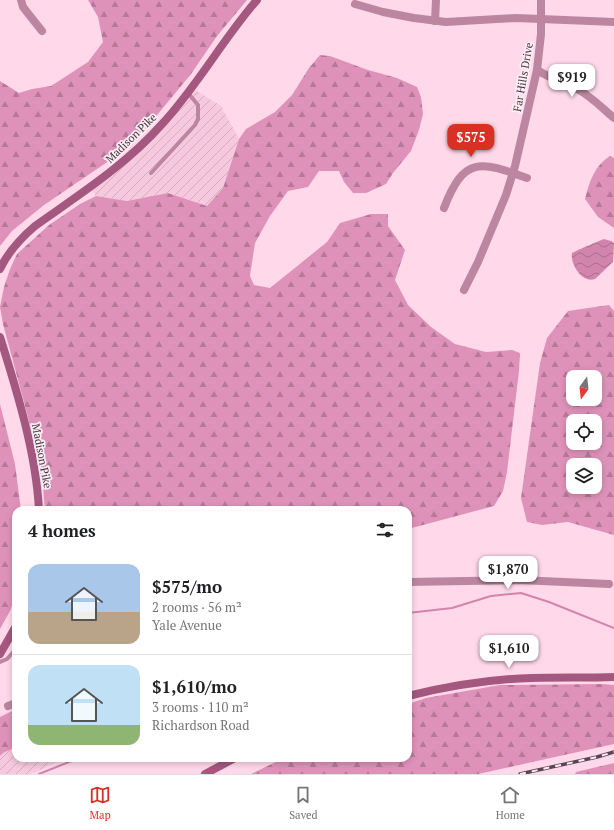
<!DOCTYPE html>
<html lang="en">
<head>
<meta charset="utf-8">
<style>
  :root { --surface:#fff; --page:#f2f2f2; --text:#202124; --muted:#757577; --line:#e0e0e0; --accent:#d93025 }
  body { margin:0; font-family:"PT Serif",serif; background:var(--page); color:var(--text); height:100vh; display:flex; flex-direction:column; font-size:15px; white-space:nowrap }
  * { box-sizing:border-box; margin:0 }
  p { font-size:13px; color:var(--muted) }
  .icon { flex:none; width:22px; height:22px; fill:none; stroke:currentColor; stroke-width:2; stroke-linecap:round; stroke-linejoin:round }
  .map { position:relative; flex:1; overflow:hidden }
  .panel { position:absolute; left:12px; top:506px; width:400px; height:256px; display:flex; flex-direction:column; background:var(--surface); border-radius:12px; box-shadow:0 2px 6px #0003 }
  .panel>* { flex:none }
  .needle { width:26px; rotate:195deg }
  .tools { position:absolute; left:566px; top:370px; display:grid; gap:8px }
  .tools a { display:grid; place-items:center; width:36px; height:36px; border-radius:8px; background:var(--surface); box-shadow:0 2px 6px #0003; font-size:20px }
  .price { position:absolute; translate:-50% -34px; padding:0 9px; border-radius:8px; background:#fff; color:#222; font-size:13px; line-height:26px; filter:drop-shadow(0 1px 2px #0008) }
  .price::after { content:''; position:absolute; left:50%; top:24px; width:12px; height:9px; margin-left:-6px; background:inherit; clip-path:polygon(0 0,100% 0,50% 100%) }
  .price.current { background:var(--accent); color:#fff }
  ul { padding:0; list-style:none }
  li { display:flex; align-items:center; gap:12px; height:100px; padding:0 16px }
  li+li { border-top:1px solid var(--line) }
  li span { display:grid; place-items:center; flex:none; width:112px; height:80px; border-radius:12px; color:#555 }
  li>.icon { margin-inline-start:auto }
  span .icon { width:48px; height:48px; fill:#fffc; stroke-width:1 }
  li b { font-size:17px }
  h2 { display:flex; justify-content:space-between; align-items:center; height:48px; padding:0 16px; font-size:17px }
  .dock { display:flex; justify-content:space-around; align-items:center; height:56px; border-top:1px solid var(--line); background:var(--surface); font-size:11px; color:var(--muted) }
  .dock a { display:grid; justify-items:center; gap:2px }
  .dock .current { color:var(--accent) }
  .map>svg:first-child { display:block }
  .industrial { fill:url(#industrial-furrows) }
  .forest { fill:url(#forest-firs); fill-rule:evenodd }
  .water { fill:url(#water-waves) }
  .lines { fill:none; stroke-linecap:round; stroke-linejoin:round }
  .stream { stroke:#d285ac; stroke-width:2 }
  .lane { stroke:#bc86a1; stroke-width:4 }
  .street { stroke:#bc86a1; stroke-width:8 }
  .secondary { stroke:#a4577f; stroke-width:8 }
  .rail-casing { stroke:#58464f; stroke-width:3.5 }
  .rail { stroke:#fdedf4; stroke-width:2; stroke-dasharray:6; stroke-linecap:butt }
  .labels { text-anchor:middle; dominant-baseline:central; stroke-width:3.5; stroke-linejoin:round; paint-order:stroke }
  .street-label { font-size:11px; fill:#45353d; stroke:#fdedf4 }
</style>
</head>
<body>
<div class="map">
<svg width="614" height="774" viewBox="0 0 614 774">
  <defs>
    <pattern id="industrial-furrows" width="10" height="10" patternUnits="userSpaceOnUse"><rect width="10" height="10" fill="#f6c9de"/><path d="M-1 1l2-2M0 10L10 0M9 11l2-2" fill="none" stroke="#d4adbf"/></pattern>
    <pattern id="forest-firs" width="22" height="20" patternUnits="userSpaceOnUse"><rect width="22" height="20" fill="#df92b9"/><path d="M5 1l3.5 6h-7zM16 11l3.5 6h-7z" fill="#b77898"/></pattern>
    <pattern id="water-waves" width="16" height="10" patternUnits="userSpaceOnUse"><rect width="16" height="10" fill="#d285ac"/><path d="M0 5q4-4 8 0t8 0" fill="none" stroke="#ac6e8d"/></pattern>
  </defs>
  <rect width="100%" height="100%" fill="#ffd8ea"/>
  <g class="industrial">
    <path d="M192,88L221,106L239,139L223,188L207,206L168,193L127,201L96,196L90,187L111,172Z"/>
    <path d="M16,747V758H66L31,774H0V756L3,753Z"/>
  </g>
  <g class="forest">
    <path d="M88,0H247L217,36L191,74L148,126L119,154L44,205L12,231L0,246V81L19,93L32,89L51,86L88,62L103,42L98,17Z"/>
    <path d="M320,55L330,56L368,70L397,78L417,87L421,97L423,114L419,130L411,151L393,173L386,184L366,193H353L344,182L339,171H319L308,187L288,191L270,216L255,243L250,276L254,285L270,288L327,242L340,223L371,214H388V226L405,250L395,280L408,305L431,327L455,344L486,352L512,350L520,353L519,371L507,472L503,491L494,506L408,529V510H45L43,487L28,417L3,324L0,307L4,287L10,269L17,254L49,225L80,204L96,196L127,201L168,193L207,206L223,188L239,139L246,129L275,112L292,95L309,68Z"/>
    <path d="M610,156L614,158V228L598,217L585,199C589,182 595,165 610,156Z"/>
    <path d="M609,305L614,311V535L568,522L542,525L527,522L521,498L540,363L547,338L568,311ZM573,377H595V399H573ZM573,421H595V443H573ZM573,465H595V487H573Z"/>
    <path d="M0,404L15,464L21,510H16V595L10,611L0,629Z"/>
    <path d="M603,684L614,685V744L478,774H251L284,758H408V704L426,698L500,685Z"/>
    <path d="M16,709V747L3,753L0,756V717Z"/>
    <path d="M614,763V774H575L576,772Z"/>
  </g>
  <path class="water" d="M604,239L611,241L614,243L613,262L595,279C582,284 570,264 572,253C575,251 599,241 604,239Z"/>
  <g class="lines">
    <g class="stream">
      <path d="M408,613L452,608L491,596L521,593L549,602L614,628"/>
      <path d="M39,774L79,758"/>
    </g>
    <g class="lane">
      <path d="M151,173L195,125L198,119V105L188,93"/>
      <path d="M0,662L7,659L16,649"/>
    </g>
    <g class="street">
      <path d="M21,0L23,7L42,31"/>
      <path d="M355,4L383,12L414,18L446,22L516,18L614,22"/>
      <path d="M435,21L436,0"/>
      <path d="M537,70C550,78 563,83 577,89C591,96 602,108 614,118"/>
      <path d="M444,208C464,156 480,161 527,178"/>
      <path d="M464,290L478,262L506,195L515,166L537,70L541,34V0"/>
      <path d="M408,582L519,580L609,584"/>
      <path d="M8,706L16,703"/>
    </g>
    <g class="secondary">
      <path d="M0,269C8,252 21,238 35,226C80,194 126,165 163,123C198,85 223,39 257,0"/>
      <path d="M0,337C17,391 36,453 39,510"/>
      <path d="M0,654L16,626"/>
      <path d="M408,696C448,686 490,679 532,678C559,677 587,678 614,677"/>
      <path d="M205,774L235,758"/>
    </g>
    <g class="rail-casing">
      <path id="rail" d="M520,774L597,757L614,752"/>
    </g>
    <use href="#rail" class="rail"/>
  </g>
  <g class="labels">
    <g class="street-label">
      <text transform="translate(523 77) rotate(-80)">Far Hills Drive</text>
      <text transform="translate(131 138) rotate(-44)">Madison Pike</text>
      <text transform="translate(42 456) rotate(79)">Madison Pike</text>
    </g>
  </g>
</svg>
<div class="tools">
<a><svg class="needle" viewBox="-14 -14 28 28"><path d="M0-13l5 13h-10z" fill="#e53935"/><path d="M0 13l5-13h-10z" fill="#757577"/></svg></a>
<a><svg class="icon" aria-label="locate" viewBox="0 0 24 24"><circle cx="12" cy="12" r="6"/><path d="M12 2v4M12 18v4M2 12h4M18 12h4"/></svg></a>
<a><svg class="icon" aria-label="layers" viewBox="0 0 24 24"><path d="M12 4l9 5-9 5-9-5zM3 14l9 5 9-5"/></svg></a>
</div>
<b class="price" style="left:572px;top:98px">$919</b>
<b class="price current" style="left:471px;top:158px">$575</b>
<b class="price" style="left:508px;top:590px">$1,870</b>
<b class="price" style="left:509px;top:669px">$1,610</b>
<section class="panel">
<h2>4 homes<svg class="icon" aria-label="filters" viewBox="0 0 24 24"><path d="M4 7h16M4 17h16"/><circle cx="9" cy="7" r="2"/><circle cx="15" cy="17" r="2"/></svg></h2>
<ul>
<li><span style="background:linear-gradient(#a9c7e8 60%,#b9a48a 0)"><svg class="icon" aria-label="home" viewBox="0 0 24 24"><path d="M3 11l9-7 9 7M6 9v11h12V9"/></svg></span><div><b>$575/mo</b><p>2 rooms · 56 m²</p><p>Yale Avenue</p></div></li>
<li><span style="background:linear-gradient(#bfe0f5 75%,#8fb573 0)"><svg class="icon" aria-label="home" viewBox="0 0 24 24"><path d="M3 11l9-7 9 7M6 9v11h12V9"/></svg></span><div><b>$1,610/mo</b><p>3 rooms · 110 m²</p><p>Richardson Road</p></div></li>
</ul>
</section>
</div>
<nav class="dock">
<a class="current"><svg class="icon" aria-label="map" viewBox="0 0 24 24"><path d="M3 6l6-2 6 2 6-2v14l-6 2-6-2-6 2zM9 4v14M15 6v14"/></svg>Map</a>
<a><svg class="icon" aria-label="saved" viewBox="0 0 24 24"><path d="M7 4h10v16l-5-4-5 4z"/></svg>Saved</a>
<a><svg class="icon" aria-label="home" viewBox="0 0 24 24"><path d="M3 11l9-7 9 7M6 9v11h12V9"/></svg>Home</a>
</nav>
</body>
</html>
